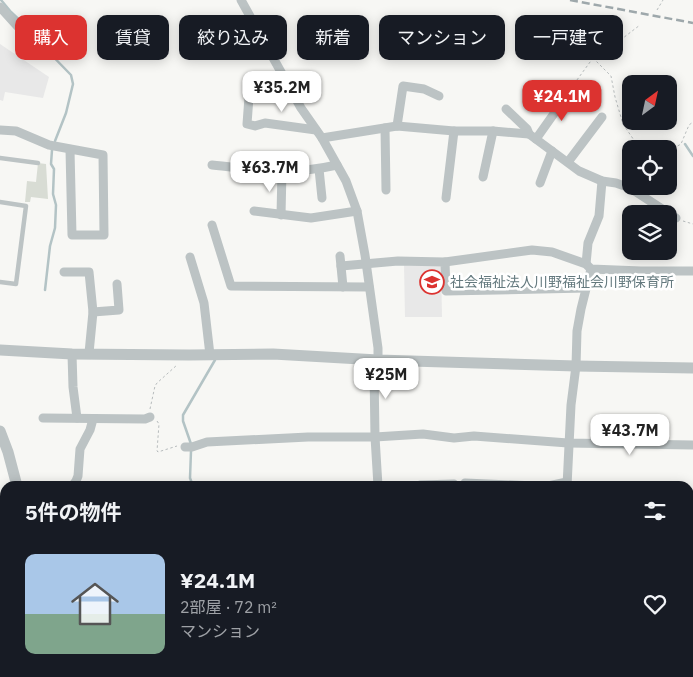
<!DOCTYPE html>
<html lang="ja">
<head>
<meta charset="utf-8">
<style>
  :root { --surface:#171b24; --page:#20242c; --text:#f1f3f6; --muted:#9ea1a6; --accent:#dc3330 }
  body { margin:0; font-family:"IBM Plex Sans","Noto Sans JP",sans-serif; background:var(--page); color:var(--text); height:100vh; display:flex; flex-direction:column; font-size:19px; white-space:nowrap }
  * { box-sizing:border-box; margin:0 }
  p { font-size:16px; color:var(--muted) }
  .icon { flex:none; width:28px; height:28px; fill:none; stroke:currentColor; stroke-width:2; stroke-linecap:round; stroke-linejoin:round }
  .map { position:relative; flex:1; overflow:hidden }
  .side { position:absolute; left:0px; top:481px; width:694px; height:196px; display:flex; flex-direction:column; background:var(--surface); border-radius:15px 15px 0 0; box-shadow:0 2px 12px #0003 }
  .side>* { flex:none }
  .banner { position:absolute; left:15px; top:15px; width:664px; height:45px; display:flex; gap:10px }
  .needle { width:32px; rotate:33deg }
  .tools { position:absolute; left:622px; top:75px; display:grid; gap:10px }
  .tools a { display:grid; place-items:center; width:55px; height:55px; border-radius:10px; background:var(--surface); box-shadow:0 2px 12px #0003; font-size:25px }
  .price { position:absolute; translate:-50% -42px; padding:0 11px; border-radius:10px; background:#fff; color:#222; font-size:16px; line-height:32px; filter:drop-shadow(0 1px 2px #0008) }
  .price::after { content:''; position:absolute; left:50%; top:30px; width:15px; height:11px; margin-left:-8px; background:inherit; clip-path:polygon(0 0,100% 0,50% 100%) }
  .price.on { background:var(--accent); color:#fff }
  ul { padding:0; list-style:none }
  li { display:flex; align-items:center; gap:15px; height:125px; padding:0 25px }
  li span { display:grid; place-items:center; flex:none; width:140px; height:100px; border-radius:10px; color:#555 }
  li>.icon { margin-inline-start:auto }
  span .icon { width:60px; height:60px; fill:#fffc; stroke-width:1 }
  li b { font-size:21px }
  h2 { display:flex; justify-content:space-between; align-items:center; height:60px; padding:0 25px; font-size:21px }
  .tag { padding:0 18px; border-radius:10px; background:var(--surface); box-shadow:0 2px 12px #0003; font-size:18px; line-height:45px }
  .tag.on { background:var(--accent); color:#fff }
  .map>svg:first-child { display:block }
  .built { fill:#e8e8e8 }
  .green { fill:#d8dcd4 }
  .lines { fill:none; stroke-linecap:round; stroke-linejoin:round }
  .stream { stroke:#b3c3c5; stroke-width:2.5 }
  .path { stroke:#b7bcbd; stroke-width:1; stroke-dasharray:2.5 2.5; stroke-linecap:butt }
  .service { stroke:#bcc3c4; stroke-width:4.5 }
  .minor { stroke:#bcc3c4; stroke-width:9 }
  .tertiary { stroke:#bcc3c4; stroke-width:11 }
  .rail { stroke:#9ea8ab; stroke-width:2.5; stroke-dasharray:8 4; stroke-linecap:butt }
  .labels { text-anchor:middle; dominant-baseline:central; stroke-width:5; stroke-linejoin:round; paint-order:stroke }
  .poi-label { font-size:14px; fill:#64797e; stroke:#fff; text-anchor:start }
</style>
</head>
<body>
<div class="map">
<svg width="693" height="677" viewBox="0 0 693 677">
  <rect width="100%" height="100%" fill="#f7f7f4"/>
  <g class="built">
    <path d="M0,44L49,77L43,98L5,92L3,101L0,100Z"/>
    <path d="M404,264H441L442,317H405Z"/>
  </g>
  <path class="green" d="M38,163L46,164L48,199L31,197L30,202H25L27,181L36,182Z"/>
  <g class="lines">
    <g class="stream">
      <path d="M1,0L11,12L31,31"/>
      <path d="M37,40L71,75L73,84L66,113L55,141"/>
      <path d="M685,144L693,156"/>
      <path d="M45,290L50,246L55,228L56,205L53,194L54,169L51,164L52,150"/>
      <path d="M191,444L183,421V415L215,360"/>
      <path d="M191,451L190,478L193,486"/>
    </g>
    <g class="path">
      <path d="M657,10L663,0"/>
      <path d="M593,58L611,76L615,97L623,124L640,149"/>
      <path d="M574,84L593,58L610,48L640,25"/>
      <path d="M669,151L681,144L689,125L693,122"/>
      <path d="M683,221L693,224"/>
      <path d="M150,409L155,386L157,383L177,365"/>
      <path d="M157,421L159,424L157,451L158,452L177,446"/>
    </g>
    <g class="service">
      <path d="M0,158L38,163"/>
      <path d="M0,202L26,206L16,284L0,282"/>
    </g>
    <g class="minor">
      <path d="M241,0L301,108L322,138L346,181L357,211L365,255L378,348V360L374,371L375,437L378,486"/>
      <path d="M0,7L29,39L41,31"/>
      <path d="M249,97L247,124L255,126L265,123L316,130"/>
      <path d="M506,109L527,129L529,134"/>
      <path d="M397,126L403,86L424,89L439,96"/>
      <path d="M385,128L386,190"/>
      <path d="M0,130L16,131L49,145L103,155L104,235H72L70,150"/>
      <path d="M322,138L397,126L454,131H493L529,134L579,171L602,181L616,183L630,188L676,218"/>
      <path d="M536,139L570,91"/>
      <path d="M568,162L602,117"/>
      <path d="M212,165C236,167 259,172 283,171C301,171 319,169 337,165"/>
      <path d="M319,169L322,198"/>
      <path d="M483,177L493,131"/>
      <path d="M540,183L552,151"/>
      <path d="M446,198L454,131"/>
      <path d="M254,211L311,218L357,211"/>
      <path d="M281,215L282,171"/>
      <path d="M212,225L231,286L369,287"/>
      <path d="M340,256L343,287"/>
      <path d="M190,257L204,303L210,355"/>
      <path d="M445,262L532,250L552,252L586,264L591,269L641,271H693"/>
      <path d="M586,264L588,243L599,216L602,181"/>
      <path d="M341,266L398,261L445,262L446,291L586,288"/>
      <path d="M64,272H89L93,312L89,353"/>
      <path d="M93,312L119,310L117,284"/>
      <path d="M72,354L73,387L77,418"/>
      <path d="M43,418L145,419L150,417"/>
      <path d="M185,447H192L207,442L308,437H375L423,434L454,438L474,436L568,443L693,445"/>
      <path d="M72,486L76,481L78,476L80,449L90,430L93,419"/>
      <path d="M416,486L420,485L454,484"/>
      <path d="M465,486V483L535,486"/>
      <path d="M548,486L567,482"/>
      <path d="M567,486L571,405L576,366L577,331L581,309L591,269"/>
      <path d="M0,577L5,603"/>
      <path d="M689,615H693"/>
      <path d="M689,666H693"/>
      <path d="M384,672V677"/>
      <path d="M257,677L292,672"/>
    </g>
    <g class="tertiary">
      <path d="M0,350L72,354L189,355L273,354L378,360L576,366L693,368"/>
      <path d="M0,431L8,452L17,486"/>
      <path d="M0,606L5,605"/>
      <path d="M59,672L60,677"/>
    </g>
    <path class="rail" d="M570,0L693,23"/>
  </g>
  <defs>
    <g id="school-ring" transform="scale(1.25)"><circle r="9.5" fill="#fff" stroke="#dc3330" stroke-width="1.5"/><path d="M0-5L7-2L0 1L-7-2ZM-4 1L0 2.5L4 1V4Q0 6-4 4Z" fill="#dc3330"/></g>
  </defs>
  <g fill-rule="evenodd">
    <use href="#school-ring" x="432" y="282"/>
  </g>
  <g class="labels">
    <g class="poi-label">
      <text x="450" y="282">社会福祉法人川野福祉会川野保育所</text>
    </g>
  </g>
</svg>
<div class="tools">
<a><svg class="needle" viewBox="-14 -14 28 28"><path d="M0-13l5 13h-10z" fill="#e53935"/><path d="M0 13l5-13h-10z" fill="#9ea1a6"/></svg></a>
<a><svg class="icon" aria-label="locate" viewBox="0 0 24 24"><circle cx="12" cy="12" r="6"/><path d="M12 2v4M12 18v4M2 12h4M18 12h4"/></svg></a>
<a><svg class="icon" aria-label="layers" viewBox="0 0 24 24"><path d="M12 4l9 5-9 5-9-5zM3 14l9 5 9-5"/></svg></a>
</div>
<b class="price" style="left:282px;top:113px">¥35.2M</b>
<b class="price on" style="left:562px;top:122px">¥24.1M</b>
<b class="price" style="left:270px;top:193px">¥63.7M</b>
<b class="price" style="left:386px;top:400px">¥25M</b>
<b class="price" style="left:630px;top:456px">¥43.7M</b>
<div class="banner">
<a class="tag on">購入</a>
<a class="tag">賃貸</a>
<a class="tag">絞り込み</a>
<a class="tag">新着</a>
<a class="tag">マンション</a>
<a class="tag">一戸建て</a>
</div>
<section class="side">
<h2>5件の物件<svg class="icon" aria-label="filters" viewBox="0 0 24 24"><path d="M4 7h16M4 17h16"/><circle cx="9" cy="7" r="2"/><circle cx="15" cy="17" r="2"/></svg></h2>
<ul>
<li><span style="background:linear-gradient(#a9c7e8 60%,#7fa58c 0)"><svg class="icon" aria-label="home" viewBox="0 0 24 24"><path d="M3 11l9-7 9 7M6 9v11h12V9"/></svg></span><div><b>¥24.1M</b><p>2部屋 · 72 m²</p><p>マンション</p></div><svg class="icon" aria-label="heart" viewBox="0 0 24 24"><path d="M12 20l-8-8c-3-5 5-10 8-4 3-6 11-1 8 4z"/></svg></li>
</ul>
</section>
</div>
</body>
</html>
